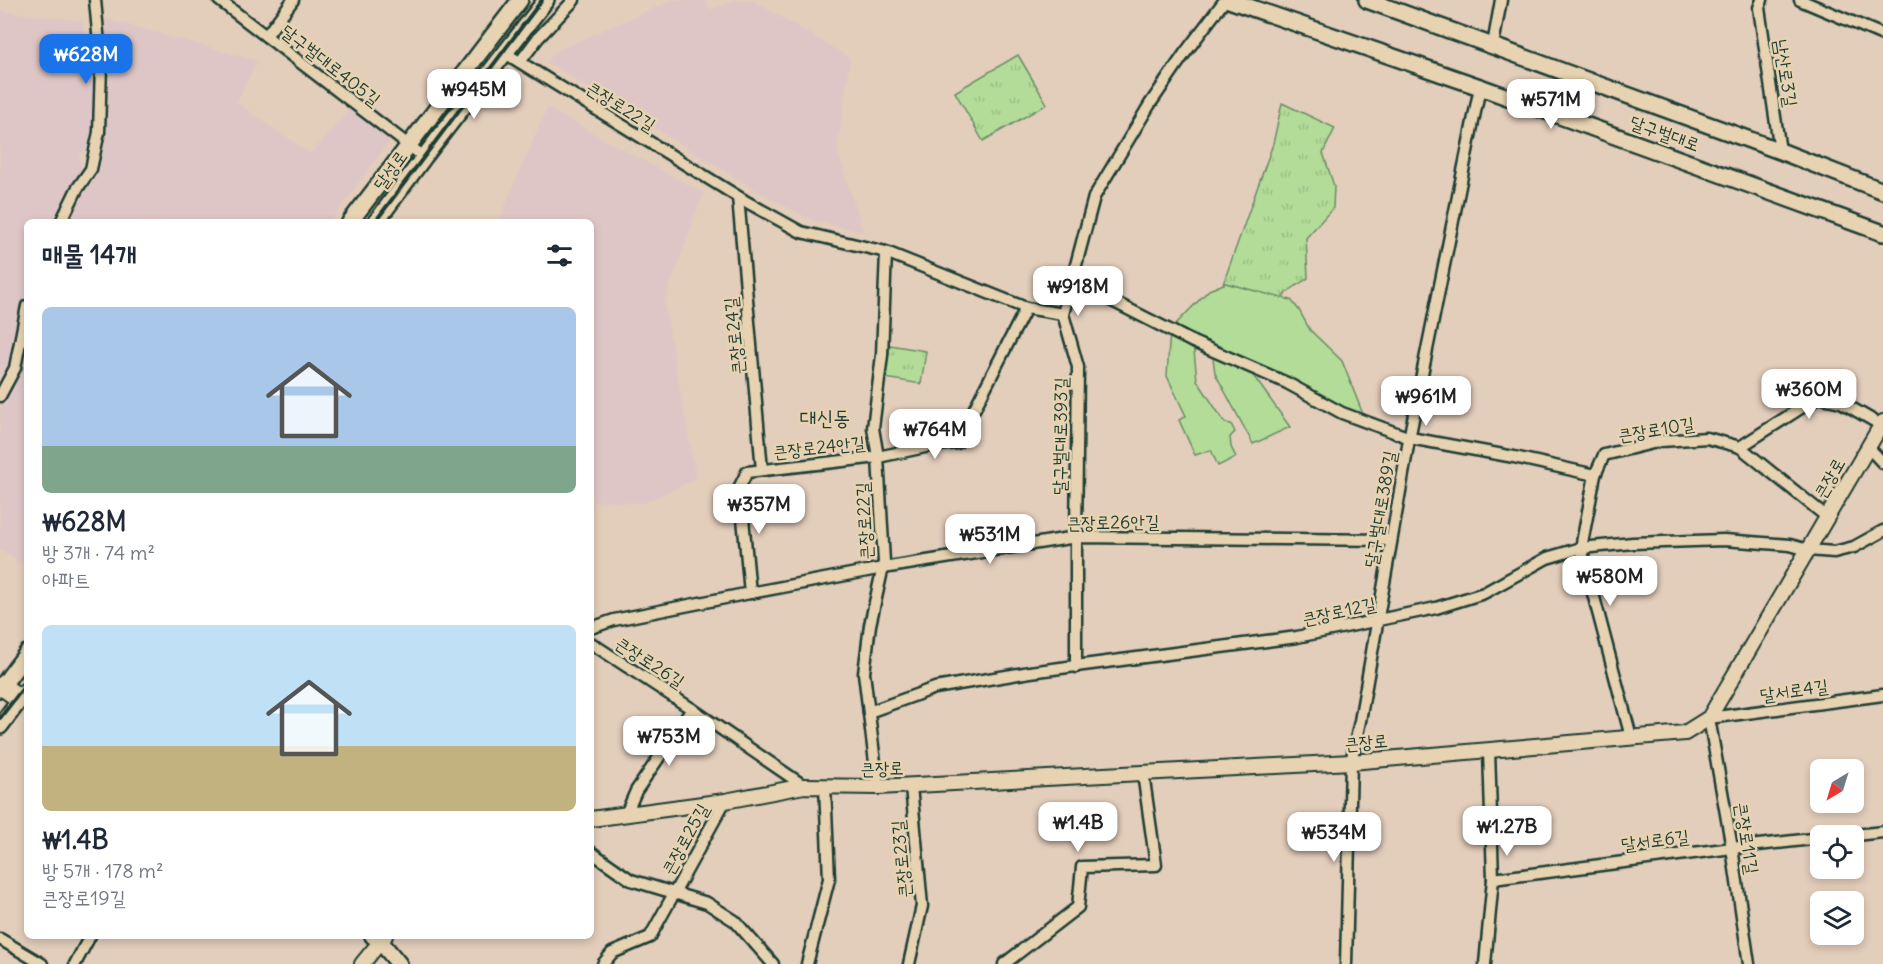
<!DOCTYPE html>
<html lang="ko">
<head>
<meta charset="utf-8">
<style>
  :root { --surface:#fff; --page:#f6f6f7; --text:#1f2937; --muted:#747a83; --accent:#1a73e8 }
  body { margin:0; font-family:Delius,"Poor Story",sans-serif; background:var(--page); color:var(--text); height:100vh; display:flex; flex-direction:column; font-size:22px; white-space:nowrap }
  * { box-sizing:border-box; margin:0 }
  p { font-size:20px; color:var(--muted) }
  .icon { flex:none; width:33px; height:33px; fill:none; stroke:currentColor; stroke-width:2; stroke-linecap:round; stroke-linejoin:round }
  .map { position:relative; flex:1; overflow:hidden }
  .sheet { position:absolute; left:24px; top:219px; width:570px; height:720px; display:flex; flex-direction:column; background:var(--surface); border-radius:9px; box-shadow:0 3px 9px #0003 }
  .sheet>* { flex:none }
  .needle { width:39px; rotate:218deg }
  .tools { position:absolute; left:1810px; top:759px; display:grid; gap:12px }
  .tools a { display:grid; place-items:center; width:54px; height:54px; border-radius:9px; background:var(--surface); box-shadow:0 3px 9px #0003; font-size:30px }
  .price { position:absolute; translate:-50% -51px; padding:0 14px; border-radius:12px; background:#fff; color:#222; font-size:20px; line-height:39px; filter:drop-shadow(0 2px 3px #0008) }
  .price::after { content:''; position:absolute; left:50%; top:36px; width:18px; height:14px; margin-left:-9px; background:inherit; clip-path:polygon(0 0,100% 0,50% 100%) }
  .price.active { background:var(--accent); color:#fff }
  ul { padding:0; list-style:none }
  li { display:grid; align-content:center; gap:12px; height:318px; padding:0 18px }
  li span { display:grid; place-items:center; height:186px; border-radius:9px; color:#555 }
  li>.icon { margin-inline-start:auto }
  span .icon { width:108px; height:108px; fill:#fffc; stroke-width:1 }
  li b { font-size:26px }
  h2 { display:flex; justify-content:space-between; align-items:center; height:72px; padding:0 18px; font-size:26px }
  .map>svg:first-child { display:block }
  .built { fill:#dec6c6 }
  .grass { fill:#b3dc98; stroke:#698c66; stroke-width:1.5 }
  .park { fill:url(#park-tufts); stroke:#698c66; stroke-width:1.5 }
  .lines { fill:none; stroke-linecap:round; stroke-linejoin:round }
  .minor-casing { stroke:#1f3d34; stroke-width:15 }
  .tertiary-casing { stroke:#1f3d34; stroke-width:18 }
  .secondary-casing { stroke:#1f3d34; stroke-width:20 }
  .primary-casing { stroke:#1f3d34; stroke-width:22 }
  .minor { stroke:#e7d3b1; stroke-width:10 }
  .tertiary { stroke:#e7d3b1; stroke-width:14 }
  .secondary { stroke:#e7d3b1; stroke-width:15 }
  .primary { stroke:#e7d3b1; stroke-width:18 }
  .rail { stroke:#1f3d34; stroke-width:4 }
  .labels { text-anchor:middle; dominant-baseline:central; stroke-width:5; stroke-linejoin:round; paint-order:stroke }
  .street-label { font-size:18px; fill:#1f3d34; stroke:#e7d3b1 }
  .quarter-label { font-size:21px; fill:#1f3d34; stroke:#e7d3b1 }
</style>
</head>
<body>
<div class="map">
<svg width="1883" height="964" viewBox="0 0 1883 964">
  <defs>
    <pattern id="park-tufts" width="24" height="20" patternUnits="userSpaceOnUse" patternTransform="scale(1.5)"><rect width="24" height="20" fill="#b3dc98"/><path d="M3 7l-1-3M5 7V3M7 7l1-3M15 17l-1-3M17 17v-4M19 17l1-3" fill="none" stroke="#9abe84"/></pattern>
  </defs>
  <rect width="100%" height="100%" fill="#e3cdbb"/>
  <filter id="ink" filterUnits="userSpaceOnUse"><feTurbulence type="fractalNoise" baseFrequency=".0167" numOctaves="2"/><feDisplacementMap in="SourceGraphic" scale="12" xChannelSelector="R" yChannelSelector="G"/><feConvolveMatrix kernelMatrix="1 2 1 2 8 2 1 2 1" color-interpolation-filters="sRGB"/></filter>
  <g filter="url(#ink)">
    <g class="built">
      <path d="M673,0H704L710,10L735,0H752L850,58L837,150L863,232L811,220L754,189L547,62L558,50Z"/>
      <path d="M0,11L82,21L95,92L94,146L79,154L83,174L57,222H27V290L11,368L0,387Z"/>
      <path d="M106,19L258,61L236,102L311,154L350,109L391,139L330,222H65L92,173L103,145L108,90Z"/>
      <path d="M547,108L703,193L664,302L696,479L643,503L591,501V222H498Z"/>
      <path d="M27,331V567L0,550V407L19,372Z"/>
    </g>
    <path class="grass" d="M1226,283L1291,300L1299,310L1310,330L1342,361L1366,422L1245,364L1290,427L1253,444L1215,373L1212,350L1193,342L1197,380L1225,423L1231,424L1235,432L1230,437L1231,447L1236,457L1218,466L1211,450L1195,455L1179,420L1186,416L1167,376L1170,330L1209,290Z"/>
    <g class="park">
      <path d="M1018,55L1047,104L983,141L955,92Z"/>
      <path d="M1282,103L1335,128L1323,153L1334,186L1333,208L1306,238L1308,278L1287,292L1282,298L1226,283L1223,284L1273,144Z"/>
      <path d="M890,345L926,351L921,384L885,378Z"/>
    </g>
    <g class="lines">
      <g class="minor-casing">
        <g id="minor">
          <path d="M219,0L424,157"/>
          <path d="M1762,0L1759,8L1780,151"/>
          <path d="M1800,0L1883,35"/>
          <path d="M266,36L293,0"/>
          <path d="M1493,45L1501,0"/>
          <path d="M505,53L745,201L801,232L886,252L1026,308L1063,314"/>
          <path d="M520,62L538,38L574,0"/>
          <path d="M738,197L762,470"/>
          <path d="M61,222L77,189L91,169L99,132L101,65L95,0"/>
          <path d="M1073,281L1193,342L1287,383L1342,413L1410,438L1514,457L1595,475"/>
          <path d="M0,396L15,368L27,306"/>
          <path d="M1740,447L1818,397L1841,402L1881,425"/>
          <path d="M1868,447L1883,463"/>
          <path d="M750,593L740,486L747,472L878,457L930,446L957,443L1026,308"/>
          <path d="M591,628L614,620L750,593L883,568L1076,537L1391,540"/>
          <path d="M591,643L692,709L804,786"/>
          <path d="M1076,667V537L1078,367L1063,314L1094,197L1150,104L1185,53L1225,0"/>
          <path d="M869,712L935,688L1030,672L1297,637L1436,608L1484,593L1547,558L1581,548L1633,543L1724,540L1790,545L1808,550L1834,552L1854,547L1883,531"/>
          <path d="M1631,737L1581,548L1595,475L1604,455L1661,441L1707,438L1740,447L1827,517"/>
          <path d="M878,787L864,673L870,625L884,562L878,457L873,428L882,355L886,252"/>
          <path d="M626,814L636,791L692,709"/>
          <path d="M1846,836L1883,832"/>
          <path d="M591,852L631,880L707,903L735,921L773,964"/>
          <path d="M1493,879L1732,848L1821,838"/>
          <path d="M0,939L42,964"/>
          <path d="M75,964L90,936"/>
          <path d="M603,964L612,953L650,937L725,801"/>
          <path d="M807,964L829,879L825,786"/>
          <path d="M909,964L922,906L911,786"/>
          <path d="M1004,964L1078,907L1082,867L1156,865L1143,773"/>
          <path d="M1346,964L1351,762L1360,721L1410,434L1480,87"/>
          <path d="M1485,964L1493,879L1489,750"/>
          <path d="M1749,964L1732,848L1709,718L1883,695"/>
        </g>
      </g>
      <g class="tertiary-casing">
        <g id="tertiary">
          <path d="M591,819L725,801L804,786L878,787L1351,762L1685,733L1709,718L1883,422"/>
          <path d="M362,964L385,936"/>
        </g>
      </g>
      <g class="secondary-casing">
        <g id="secondary">
          <path d="M1229,0L1480,87L1883,233"/>
          <path d="M1367,0L1780,151L1883,191"/>
          <path d="M350,222L520,0"/>
          <path d="M376,222L424,157L546,0"/>
          <path d="M0,689L27,653"/>
          <path d="M0,726L27,690"/>
          <path d="M373,936L380,941L399,964"/>
        </g>
      </g>
      <g class="primary-casing">
        <path id="primary" d="M2,686L20,699"/>
      </g>
      <use href="#minor" class="minor"/>
      <use href="#tertiary" class="tertiary"/>
      <use href="#secondary" class="secondary"/>
      <use href="#primary" class="primary"/>
      <g class="rail">
        <path d="M375,222L542,0"/>
        <path d="M0,718L27,683"/>
      </g>
    </g>
  </g>
  <g class="labels">
    <g class="street-label">
      <text transform="translate(331 65) rotate(38)">달구벌대로405길</text>
      <text transform="translate(1786 73) rotate(81)">남산로3길</text>
      <text transform="translate(621 106) rotate(32)">큰장로22길</text>
      <text transform="translate(1665 133) rotate(20)">달구벌대로</text>
      <text transform="translate(390 170) rotate(-54)">달성로</text>
      <text transform="translate(734 336) rotate(-96)">큰장로24길</text>
      <text transform="translate(1656 429) rotate(-9)">큰장로10길</text>
      <text transform="translate(1060 436) rotate(-89)">달구벌대로393길</text>
      <text transform="translate(819 447) rotate(-6)">큰장로24안길</text>
      <text transform="translate(1829 478) rotate(-60)">큰장로</text>
      <text transform="translate(1380 509) rotate(-80)">달구벌대로389길</text>
      <text transform="translate(864 521) rotate(-93)">큰장로22길</text>
      <text transform="translate(1113 522) rotate(-1)">큰장로26안길</text>
      <text transform="translate(1339 611) rotate(-12)">큰장로12길</text>
      <text transform="translate(650 662) rotate(33)">큰장로26길</text>
      <text transform="translate(1794 690) rotate(-8)">달서로4길</text>
      <text transform="translate(1366 742) rotate(-5)">큰장로</text>
      <text transform="translate(882 768) rotate(-1)">큰장로</text>
      <text transform="translate(1747 838) rotate(81)">큰장로11길</text>
      <text transform="translate(685 839) rotate(-61)">큰장로25길</text>
      <text transform="translate(1655 840) rotate(-7)">달서로6길</text>
      <text transform="translate(901 859) rotate(-95)">큰장로23길</text>
    </g>
    <g class="quarter-label">
      <text x="825" y="417">대신동</text>
    </g>
  </g>
</svg>
<div class="tools">
<a><svg class="needle" viewBox="-14 -14 28 28"><path d="M0-13l5 13h-10z" fill="#e53935"/><path d="M0 13l5-13h-10z" fill="#747a83"/></svg></a>
<a><svg class="icon" aria-label="locate" viewBox="0 0 24 24"><circle cx="12" cy="12" r="6"/><path d="M12 2v4M12 18v4M2 12h4M18 12h4"/></svg></a>
<a><svg class="icon" aria-label="layers" viewBox="0 0 24 24"><path d="M12 4l9 5-9 5-9-5zM3 14l9 5 9-5"/></svg></a>
</div>
<b class="price active" style="left:86px;top:85px">₩628M</b>
<b class="price" style="left:474px;top:120px">₩945M</b>
<b class="price" style="left:1551px;top:130px">₩571M</b>
<b class="price" style="left:1078px;top:317px">₩918M</b>
<b class="price" style="left:1809px;top:420px">₩360M</b>
<b class="price" style="left:1426px;top:427px">₩961M</b>
<b class="price" style="left:935px;top:460px">₩764M</b>
<b class="price" style="left:759px;top:535px">₩357M</b>
<b class="price" style="left:990px;top:565px">₩531M</b>
<b class="price" style="left:1610px;top:607px">₩580M</b>
<b class="price" style="left:669px;top:767px">₩753M</b>
<b class="price" style="left:1078px;top:853px">₩1.4B</b>
<b class="price" style="left:1507px;top:857px">₩1.27B</b>
<b class="price" style="left:1334px;top:863px">₩534M</b>
<section class="sheet">
<h2>매물 14개<svg class="icon" aria-label="filters" viewBox="0 0 24 24"><path d="M4 7h16M4 17h16"/><circle cx="9" cy="7" r="2"/><circle cx="15" cy="17" r="2"/></svg></h2>
<ul>
<li><span style="background:linear-gradient(#a9c7e8 75%,#7fa58c 0)"><svg class="icon" aria-label="home" viewBox="0 0 24 24"><path d="M3 11l9-7 9 7M6 9v11h12V9"/></svg></span><div><b>₩628M</b><p>방 3개 · 74 m²</p><p>아파트</p></div></li>
<li><span style="background:linear-gradient(#bfe0f5 65%,#c2b280 0)"><svg class="icon" aria-label="home" viewBox="0 0 24 24"><path d="M3 11l9-7 9 7M6 9v11h12V9"/></svg></span><div><b>₩1.4B</b><p>방 5개 · 178 m²</p><p>큰장로19길</p></div></li>
</ul>
</section>
</div>
</body>
</html>
